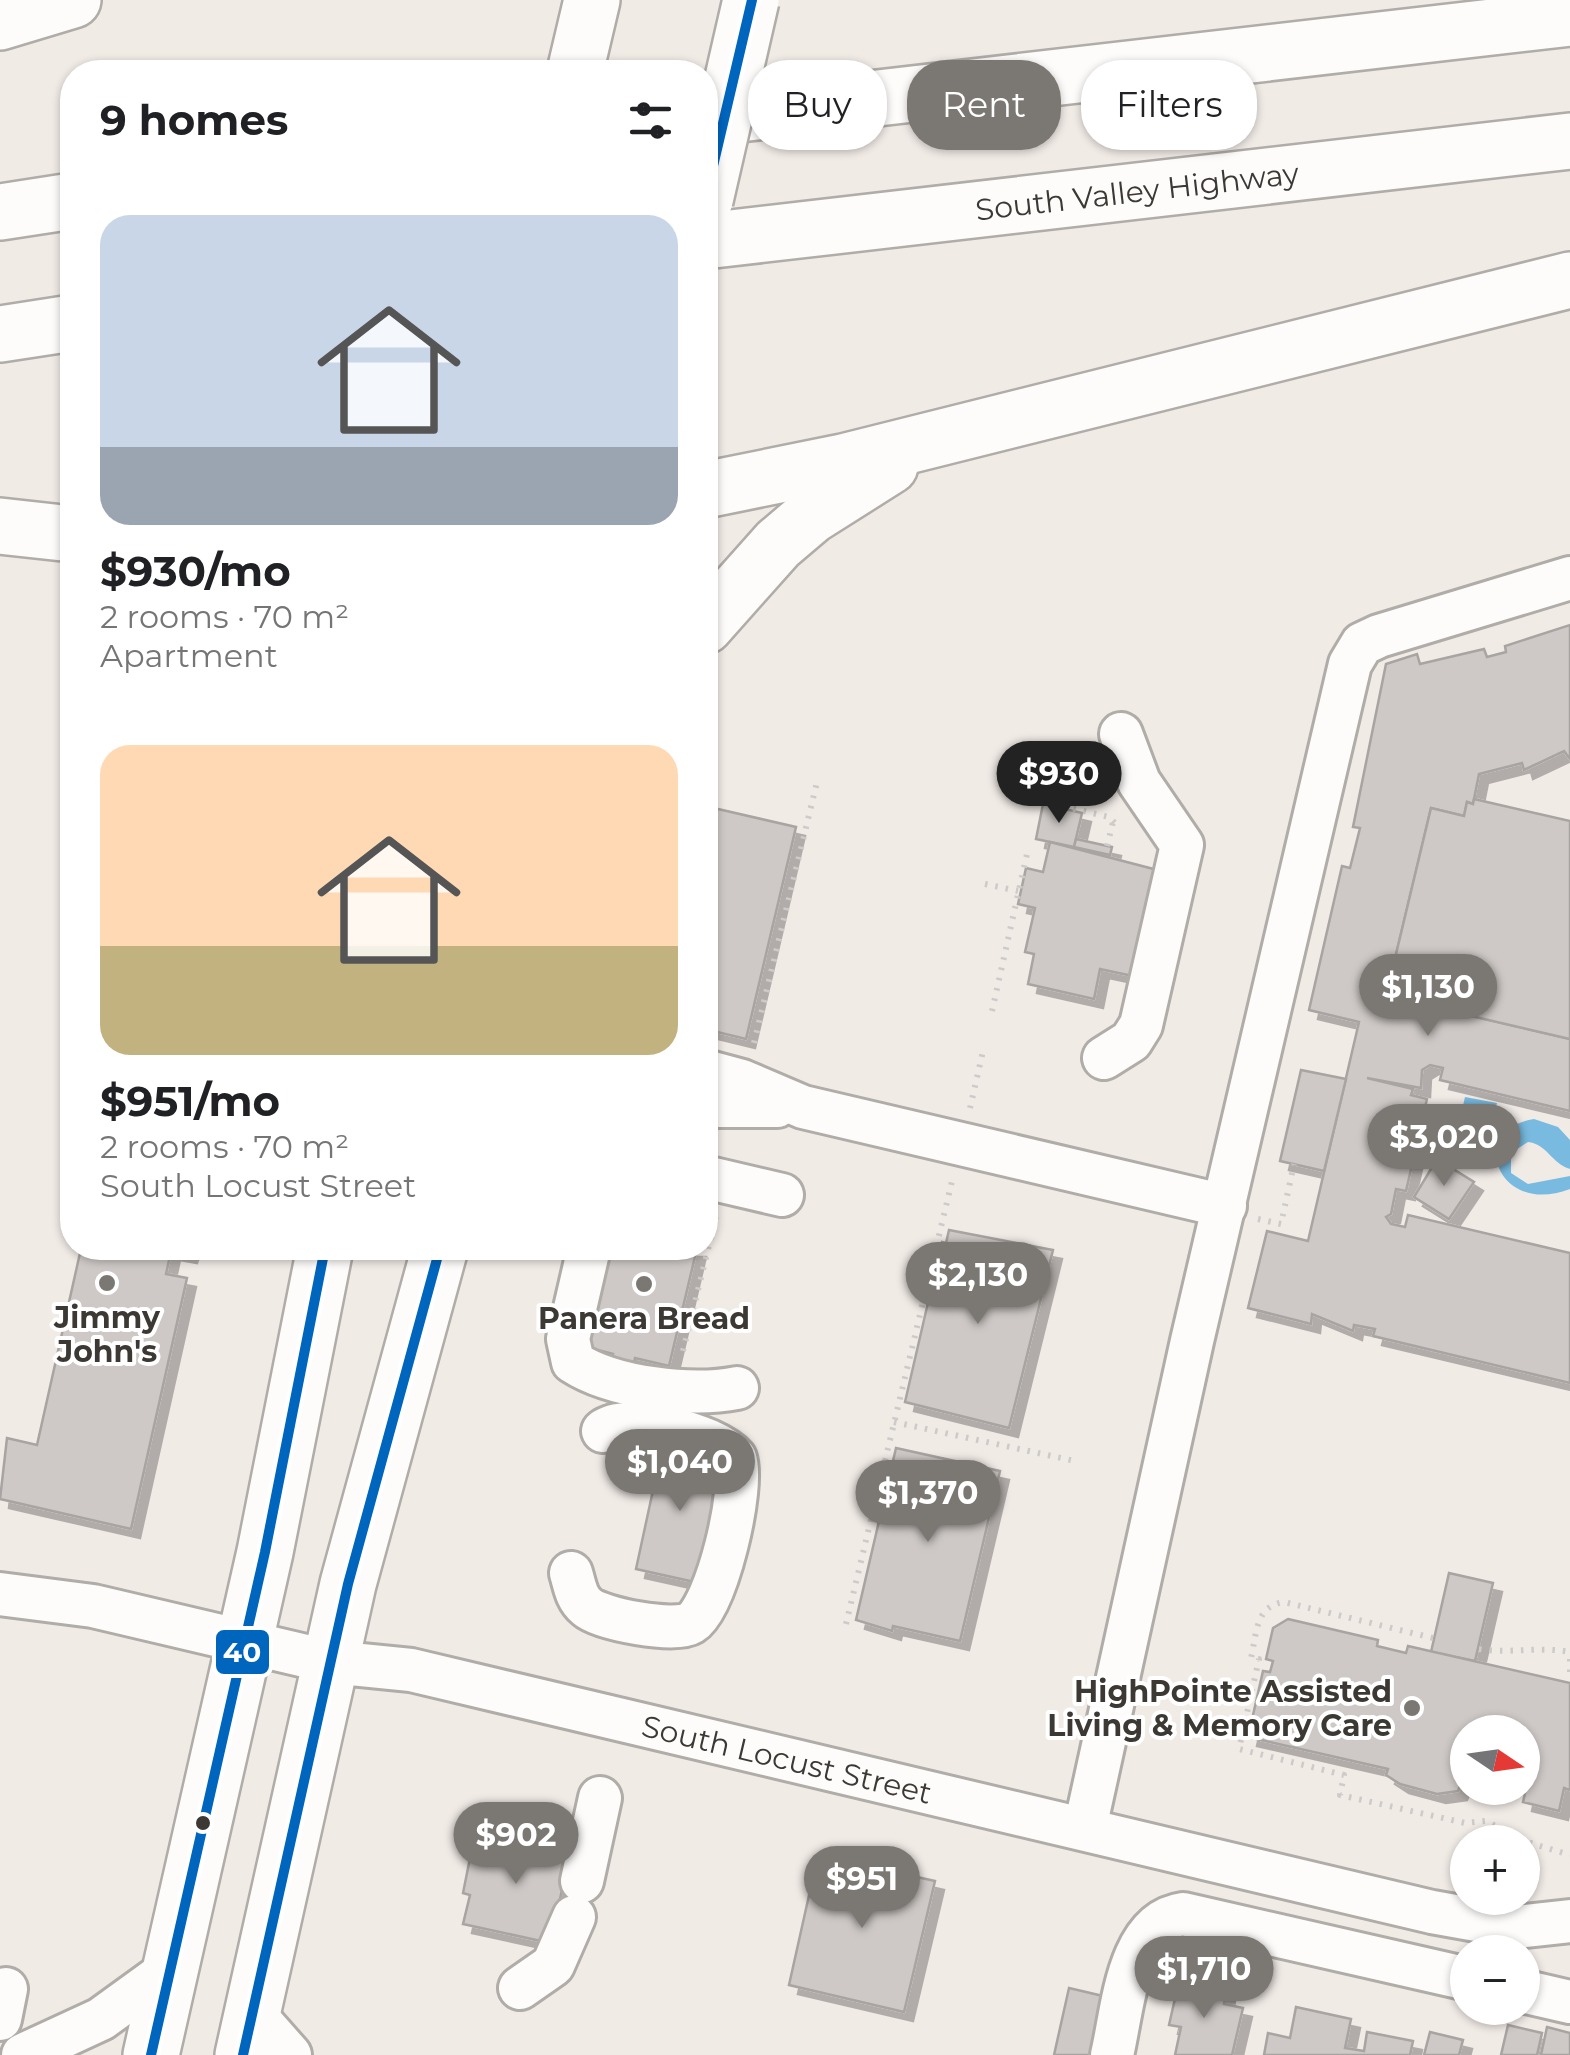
<!DOCTYPE html>
<html lang="en">
<head>
<meta charset="utf-8">
<style>
  :root { --surface:#fff; --page:#f6f6f6; --text:#202124; --muted:#757577; --accent:#7b7772 }
  body { margin:0; font-family:Montserrat,sans-serif; background:var(--page); color:var(--text); height:100vh; display:flex; flex-direction:column; font-size:38px; white-space:nowrap }
  * { box-sizing:border-box; margin:0 }
  p { font-size:32px; color:var(--muted) }
  .icon { flex:none; width:55px; height:55px; fill:none; stroke:currentColor; stroke-width:2; stroke-linecap:round; stroke-linejoin:round }
  .map { position:relative; flex:1; overflow:hidden }
  .drawer { position:absolute; left:60px; top:60px; width:658px; height:1200px; display:flex; flex-direction:column; background:var(--surface); border-radius:40px; box-shadow:0 2px 8px #0004 }
  .drawer>* { flex:none }
  .guide { position:absolute; left:748px; top:60px; width:672px; height:90px; display:flex; gap:20px }
  .needle { width:65px; rotate:103deg }
  .fabs { position:absolute; left:1450px; top:1715px; display:grid; gap:20px }
  .fabs a { display:grid; place-items:center; width:90px; height:90px; border-radius:50%; background:var(--surface); box-shadow:0 2px 8px #0004; font-size:50px }
  .price { position:absolute; translate:-50% -85px; padding:0 22px; border-radius:35px; background:var(--accent); color:#fff; font-size:32px; line-height:65px; filter:drop-shadow(0 2px 5px #0008) }
  .price::after { content:''; position:absolute; left:50%; top:60px; width:30px; height:22px; margin-left:-15px; background:inherit; clip-path:polygon(0 0,100% 0,50% 100%) }
  .price.active { background:#222; color:#fff }
  ul { padding:0; list-style:none }
  li { display:grid; align-content:center; gap:20px; height:530px; padding:0 40px }
  li span { display:grid; place-items:center; height:310px; border-radius:30px; color:#555 }
  li>.icon { margin-inline-start:auto }
  span .icon { width:180px; height:180px; fill:#fffc; stroke-width:1 }
  li b { font-size:42px }
  h2 { display:flex; justify-content:space-between; align-items:center; height:120px; padding:0 40px; font-size:42px }
  .chip { padding:0 35px; border-radius:40px; background:var(--surface); box-shadow:0 2px 8px #0004; font-size:35px; line-height:90px }
  .chip.active { background:var(--accent); color:#fff }
  .map>svg:first-child { display:block }
  .water { fill:#79bae0 }
  .building { fill:#cec9c6; stroke:#a8a4a1; stroke-width:2.5; filter:url(#shadow) }
  .lines { fill:none; stroke-linecap:round; stroke-linejoin:round }
  .minor-casing { stroke:#b0aca8; stroke-width:48 }
  .major-casing { stroke:#b0aca8; stroke-width:60 }
  .highway-casing { stroke:#b0aca8; stroke-width:60 }
  .path { stroke:#cdcbc9; stroke-width:6; stroke-dasharray:2.5 8; stroke-linecap:butt }
  .minor { stroke:#fdfcfb; stroke-width:42 }
  .major { stroke:#fdfcfb; stroke-width:55 }
  .highway { stroke:#fdfcfb; stroke-width:55 }
  .highway-bridge-casing { stroke:#b0aca8; stroke-width:60; stroke-linecap:butt }
  .highway-bridge { stroke:#fdfcfb; stroke-width:55 }
  .bus-1-casing { stroke:#fff; stroke-width:18 }
  .bus-1 { stroke:#0065bd; stroke-width:10 }
  .poi-dot { fill:#7b7772; stroke:#fff; stroke-width:4 }
  .bus-dot { fill:#3c3834; stroke:#fff; stroke-width:4 }
  .labels { text-anchor:middle; dominant-baseline:central; stroke-width:8; stroke-linejoin:round; paint-order:stroke }
  .street-label { font-size:30px; fill:#3c3834; stroke:#fff }
  .poi-label { font-size:30px; font-weight:bold; fill:#3c3834; stroke:#fff }
  .line-badge { stroke:#fff; stroke-width:4 }
  .badge-label { font-size:28px; text-anchor:middle; font-weight:bold; fill:#fff }
</style>
</head>
<body>
<div class="map">
<svg width="1570" height="2055" viewBox="0 0 1570 2055">
  <defs>
    <filter id="shadow"><feDropShadow dx="9" dy="9" stdDeviation="0" flood-color="#0004"/></filter>
  </defs>
  <rect width="100%" height="100%" fill="#f1ebe6"/>
  <g class="water">
    <path d="M1465,1097L1497,1103L1481,1169L1450,1162Z"/>
    <path d="M1534,1119L1558,1127L1570,1140V1169C1551,1163 1547,1144 1528,1142L1511,1153V1173L1528,1184L1570,1176V1189C1496,1217 1467,1129 1534,1119Z"/>
  </g>
  <g class="building">
    <path d="M1570,625V759L1564,751L1524,770L1522,763L1479,774L1473,804L1467,802L1464,816L1431,808L1386,996L1570,1039V1111L1440,1080L1443,1068L1430,1065L1422,1070L1421,1088L1367,1078L1413,1089L1411,1095L1427,1099L1406,1191L1396,1189L1391,1214L1386,1217L1391,1224L1405,1227L1408,1215L1570,1253V1383L1373,1336L1375,1329L1354,1325L1353,1331L1312,1314L1311,1324L1248,1308L1267,1231L1308,1241L1359,1022L1309,1010L1342,866L1350,868L1360,828L1353,827L1386,664L1417,654L1420,664L1484,649L1487,657L1506,652L1505,646Z"/>
    <path d="M1474,799L1570,821V1039L1386,996L1431,808L1464,816L1467,802L1473,804Z"/>
    <path d="M1043,804L1082,813L1074,847L1036,839Z"/>
    <path d="M705,806L796,827L746,1039L705,1029Z"/>
    <path d="M1076,839L1112,847L1110,855L1074,847Z"/>
    <path d="M1050,842L1165,872L1142,978L1100,969L1094,999L1028,984L1034,954L1025,952L1035,908L1018,904L1026,868L1043,872Z"/>
    <path d="M1301,1070L1346,1079L1324,1171L1280,1161Z"/>
    <path d="M1437,1159L1474,1182L1449,1219L1414,1197Z"/>
    <path d="M949,1230L1053,1250L1009,1428L905,1402L942,1242L946,1243Z"/>
    <path d="M99,1248H190L188,1254L171,1251L166,1274L187,1278L131,1529L0,1499L7,1438L37,1445L80,1253L97,1257Z"/>
    <path d="M609,1248H697L669,1366L635,1358L633,1369L611,1364L613,1354L586,1347Z"/>
    <path d="M663,1444L723,1456L699,1583L636,1569Z"/>
    <path d="M896,1448L1000,1471L960,1641L893,1626L892,1631L856,1620Z"/>
    <path d="M1449,1573L1493,1583L1475,1661L1431,1652Z"/>
    <path d="M1288,1619L1378,1640L1377,1646L1406,1653L1408,1646L1570,1683V1790L1564,1788L1559,1811L1523,1802L1528,1780L1522,1779V1732H1468V1766L1458,1791L1437,1794L1400,1784L1386,1775L1388,1769L1248,1737L1263,1671L1270,1672L1273,1661L1266,1659L1273,1628Z"/>
    <path d="M485,1831L571,1850L550,1943L463,1924L470,1895L463,1893L470,1858L478,1860Z"/>
    <path d="M857,1852L902,1862L899,1873L935,1881L904,2012L789,1985L818,1855L855,1863Z"/>
    <path d="M1179,1981L1226,1992L1224,2004L1243,2008L1232,2055H1175L1181,2027L1169,2025Z"/>
    <path d="M1069,1988L1103,1996L1090,2055H1054Z"/>
    <path d="M1296,2007L1351,2019L1345,2048L1364,2051L1367,2032L1413,2041L1410,2055H1264L1268,2033L1290,2038Z"/>
    <path d="M1508,2025L1542,2033L1537,2055H1501Z"/>
    <path d="M1547,2027L1570,2033V2055H1541Z"/>
    <path d="M1430,2032L1463,2040L1459,2055H1424Z"/>
  </g>
  <g class="lines">
    <g class="minor-casing">
      <g id="minor">
        <path d="M1104,1058L1131,1041L1141,1025L1182,845L1139,782L1121,734"/>
        <path d="M705,1071L742,1081L803,1107L1225,1206"/>
        <path d="M705,1106H777"/>
        <path d="M705,1177L782,1195"/>
        <path d="M589,1248L568,1339L573,1362C613,1388 691,1397 737,1388"/>
        <path d="M571,1573C575,1586 576,1598 587,1607C601,1619 675,1633 691,1623C717,1607 745,1486 735,1458C714,1434 628,1412 603,1431"/>
        <path id="s1" d="M0,1594L93,1606L331,1662L411,1670L1432,1912L1516,1927L1570,1921"/>
        <path d="M1085,1828L1192,1341L1350,664L1362,644L1379,636L1570,578"/>
        <path d="M582,1881L600,1798"/>
        <path d="M520,1988L553,1965L574,1917"/>
        <path d="M1522,1991L1570,2002"/>
        <path d="M252,2012L290,2055"/>
        <path d="M0,2019L6,1989"/>
        <path d="M23,2055L101,2019L170,1969"/>
        <path d="M1112,2055C1123,2009 1127,1922 1183,1914L1468,1979"/>
      </g>
    </g>
    <g class="major-casing">
      <g id="major">
        <path d="M151,2055L265,1552L325,1248"/>
        <path d="M243,2055L348,1584L440,1248"/>
      </g>
    </g>
    <g class="highway-casing">
      <g id="highway">
        <path d="M0,22L73,0"/>
        <path d="M575,72L592,0"/>
        <path d="M705,118L1570,18"/>
        <path d="M0,212L72,201"/>
        <path id="s2" d="M705,241L1570,141"/>
        <path d="M0,334L72,323"/>
        <path d="M705,490L843,462L1570,280"/>
        <path d="M0,526L72,534"/>
        <path d="M705,626L778,544L811,516L890,466"/>
      </g>
    </g>
    <g class="path">
      <path d="M1012,794L1109,817L1116,824"/>
      <path d="M1107,846L1113,822"/>
      <path d="M985,884L1018,891"/>
      <path d="M992,1011L1027,854"/>
      <path d="M754,1043L817,782"/>
      <path d="M970,1108L983,1051"/>
      <path d="M1258,1219L1281,1224L1294,1164"/>
      <path d="M683,1351L716,1217"/>
      <path d="M894,1422L1075,1461"/>
      <path d="M846,1624L952,1181"/>
      <path d="M1433,1638L1284,1602C1255,1606 1257,1633 1251,1658L1259,1659L1239,1749L1344,1775L1340,1795L1465,1823L1486,1821L1524,1841L1570,1855"/>
      <path d="M1479,1649C1511,1654 1539,1646 1570,1652"/>
      <path d="M1570,1659V1673"/>
    </g>
    <use href="#minor" class="minor"/>
    <use href="#major" class="major"/>
    <use href="#highway" class="highway"/>
    <g class="highway-bridge-casing">
      <path id="highway-bridge" d="M705,200L751,0"/>
    </g>
    <use href="#highway-bridge" class="highway-bridge"/>
    <g class="bus-1-casing">
      <g id="bus-1">
        <path d="M705,200L752,0"/>
        <path d="M151,2055L265,1552L325,1248"/>
        <path d="M243,2055L348,1584L440,1248"/>
      </g>
    </g>
    <use href="#bus-1" class="bus-1"/>
  </g>
  <g class="poi-dot">
    <circle cx="107" cy="1283" r="10"/>
    <circle cx="644" cy="1284" r="10"/>
    <circle cx="1412" cy="1708" r="10"/>
  </g>
  <circle class="bus-dot" cx="203" cy="1823" r="9"/>
  <g class="labels">
    <g class="street-label">
      <text stroke="none"><textPath href="#s2" startOffset="435">South Valley Highway</textPath></text>
      <text stroke="none"><textPath href="#s1" startOffset="805">South Locust Street</textPath></text>
    </g>
    <g class="poi-label">
      <text x="107" y="1317">Jimmy<tspan x="107" dy="34">John's</tspan></text>
      <text x="644" y="1318">Panera Bread</text>
      <text x="1392" y="1691" text-anchor="end">HighPointe Assisted<tspan x="1392" dy="34">Living &amp; Memory Care</tspan></text>
    </g>
  </g>
  <rect class="line-badge" x="214" y="1628" width="57" height="48" rx="10" fill="#0065bd"/>
  <g class="badge-label">
    <text x="242" y="1662">40</text>
  </g>
</svg>
<div class="fabs">
<a><svg class="needle" viewBox="-14 -14 28 28"><path d="M0-13l5 13h-10z" fill="#e53935"/><path d="M0 13l5-13h-10z" fill="#757577"/></svg></a>
<a>+</a>
<a>−</a>
</div>
<b class="price active" style="left:1059px;top:826px">$930</b>
<b class="price" style="left:1428px;top:1039px">$1,130</b>
<b class="price" style="left:1444px;top:1189px">$3,020</b>
<b class="price" style="left:978px;top:1327px">$2,130</b>
<b class="price" style="left:680px;top:1514px">$1,040</b>
<b class="price" style="left:928px;top:1545px">$1,370</b>
<b class="price" style="left:516px;top:1887px">$902</b>
<b class="price" style="left:862px;top:1931px">$951</b>
<b class="price" style="left:1204px;top:2021px">$1,710</b>
<div class="guide">
<a class="chip">Buy</a>
<a class="chip active">Rent</a>
<a class="chip">Filters</a>
</div>
<section class="drawer">
<h2>9 homes<svg class="icon" aria-label="filters" viewBox="0 0 24 24"><path d="M4 7h16M4 17h16"/><circle cx="9" cy="7" r="2"/><circle cx="15" cy="17" r="2"/></svg></h2>
<ul>
<li><span style="background:linear-gradient(#c9d6e8 75%,#9aa5b1 0)"><svg class="icon" aria-label="home" viewBox="0 0 24 24"><path d="M3 11l9-7 9 7M6 9v11h12V9"/></svg></span><div><b>$930/mo</b><p>2 rooms · 70 m²</p><p>Apartment</p></div></li>
<li><span style="background:linear-gradient(#ffd9b3 65%,#c2b280 0)"><svg class="icon" aria-label="home" viewBox="0 0 24 24"><path d="M3 11l9-7 9 7M6 9v11h12V9"/></svg></span><div><b>$951/mo</b><p>2 rooms · 70 m²</p><p>South Locust Street</p></div></li>
</ul>
</section>
</div>
</body>
</html>
